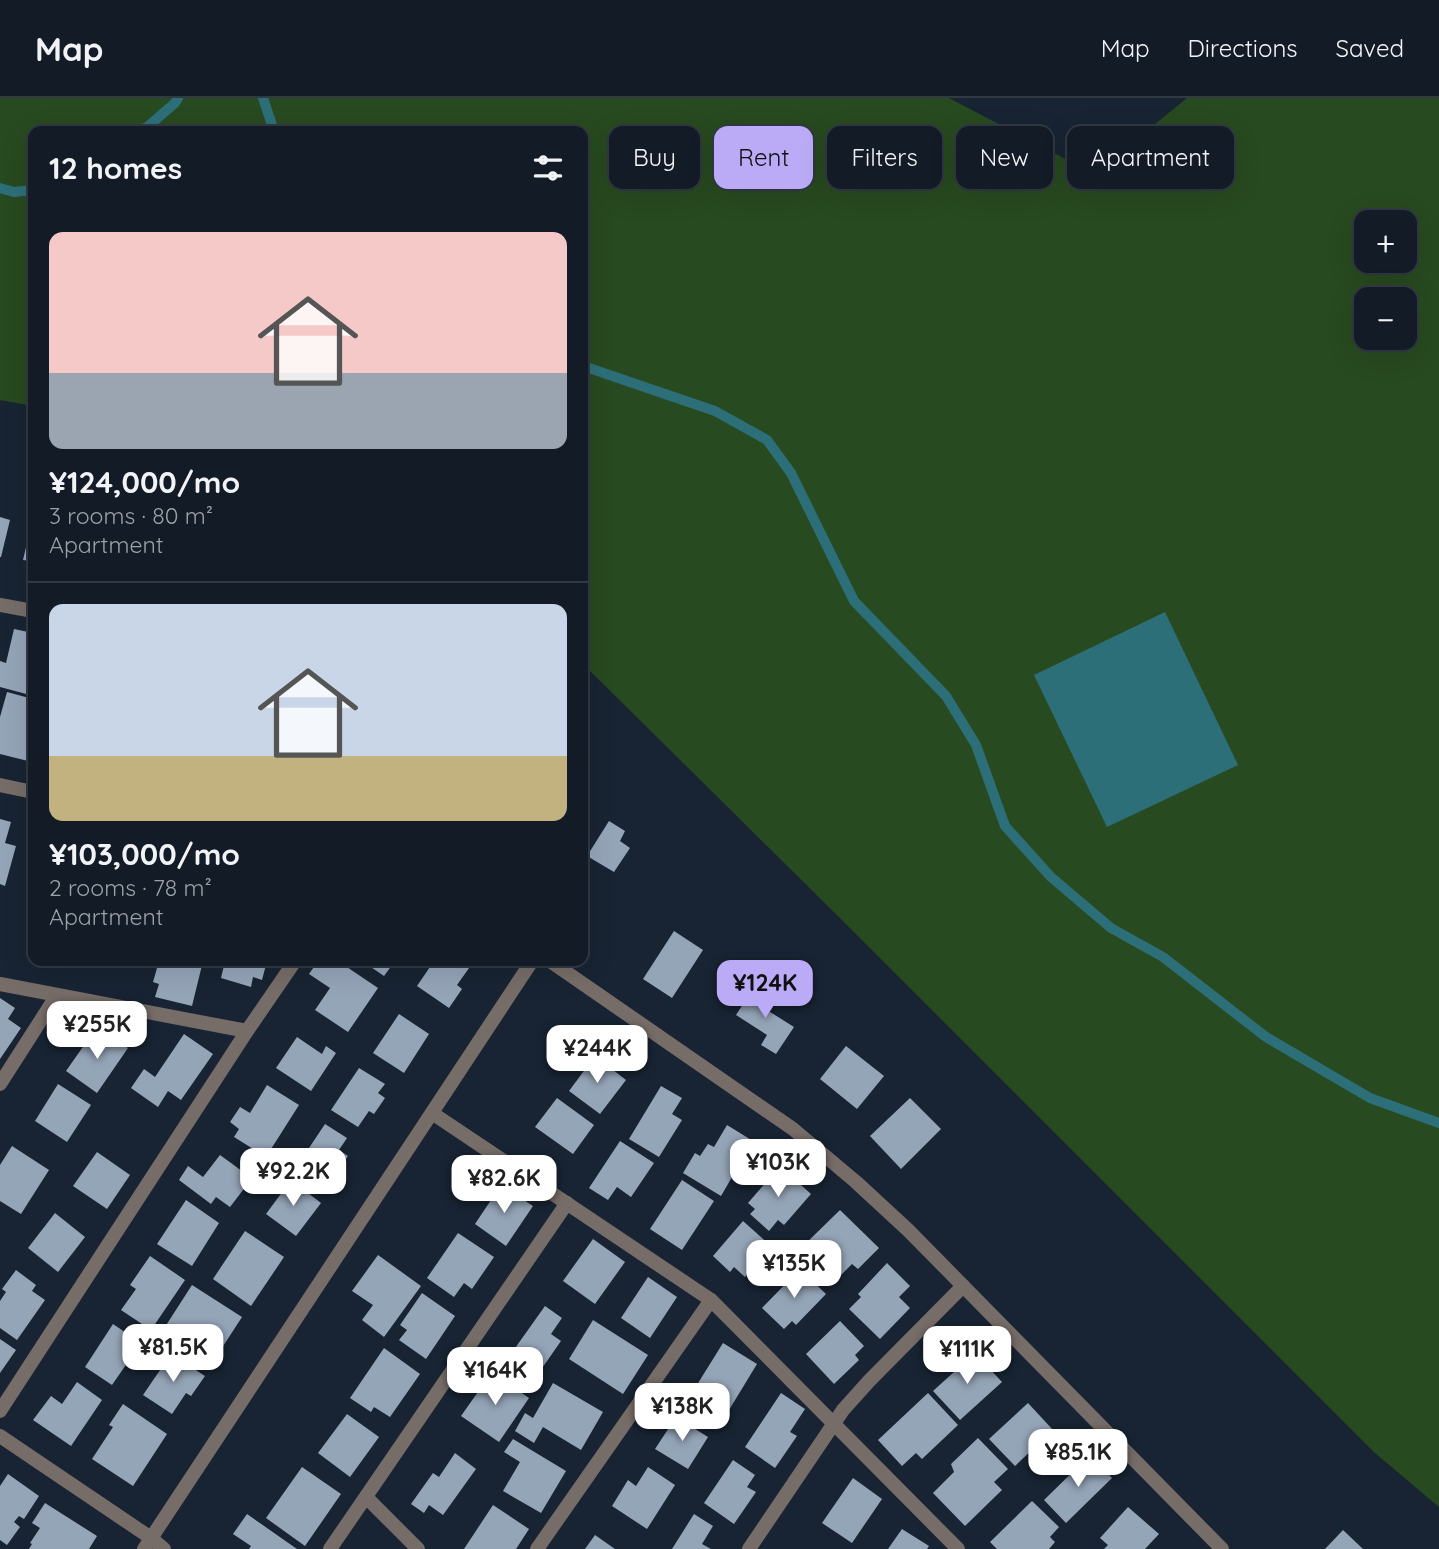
<!DOCTYPE html>
<html lang="en">
<head>
<meta charset="utf-8">
<style>
  :root { --surface:#121b26; --page:#1f2832; --text:#f1f3f6; --muted:#9ca1a7; --line:#313943; --accent:#bbaaf6 }
  body { margin:0; font-family:Quicksand,sans-serif; background:var(--page); color:var(--text); height:100vh; display:flex; flex-direction:column; font-size:26px; white-space:nowrap }
  * { box-sizing:border-box; margin:0 }
  p { font-size:23px; color:var(--muted) }
  .icon { flex:none; width:38px; height:38px; fill:none; stroke:currentColor; stroke-width:2; stroke-linecap:round; stroke-linejoin:round }
  .map { position:relative; flex:1; overflow:hidden }
  .side { position:absolute; left:28px; top:28px; width:560px; height:840px; display:flex; flex-direction:column; background:var(--surface); border-radius:14px; box-shadow:0 7px 28px #0002,0 0 0 2px var(--line) }
  .side>* { flex:none }
  .guide { position:absolute; left:609px; top:28px; width:665px; height:63px; display:flex; gap:14px }
  .fabs { position:absolute; left:1354px; top:112px; display:grid; gap:14px }
  .fabs a { display:grid; place-items:center; width:63px; height:63px; border-radius:14px; background:var(--surface); box-shadow:0 7px 28px #0002,0 0 0 2px var(--line); font-size:35px }
  .price { position:absolute; translate:-50% -60px; padding:0 16px; border-radius:14px; background:#fff; color:#222; font-size:23px; line-height:46px; filter:drop-shadow(0 2px 4px #0008) }
  .price::after { content:''; position:absolute; left:50%; top:42px; width:21px; height:16px; margin-left:-10px; background:inherit; clip-path:polygon(0 0,100% 0,50% 100%) }
  .price.selected { background:var(--accent); color:#111 }
  ul { padding:0; list-style:none }
  li { display:grid; align-content:center; gap:14px; height:371px; padding:0 21px }
  li+li { border-top:2px solid var(--line) }
  li span { display:grid; place-items:center; height:217px; border-radius:14px; color:#555 }
  li>.icon { margin-inline-start:auto }
  span .icon { width:126px; height:126px; fill:#fffc; stroke-width:1 }
  li b { font-size:30px }
  h2 { display:flex; justify-content:space-between; align-items:center; height:84px; padding:0 21px; font-size:30px }
  .chip { padding:0 24px; border-radius:14px; background:var(--surface); box-shadow:0 7px 28px #0002,0 0 0 2px var(--line); font-size:24px; line-height:63px }
  .chip.selected { background:var(--accent); color:#111 }
  header { display:flex; align-items:center; gap:42px; box-sizing:border-box; height:98px; padding:0 35px; background:var(--surface); border-bottom:2px solid var(--line) }
  header strong { font-size:33px }
  nav { display:flex; gap:38px; margin-inline-start:auto; font-size:24px }
  .map>svg:first-child { display:block }
  .green { fill:#284a20; fill-rule:evenodd }
  .water { fill:#2d6f79 }
  .lines { fill:none; stroke-linecap:round; stroke-linejoin:round }
  .stream { stroke:#2d6f79; stroke-width:10 }
  .building { fill:#95a5b8 }
  .minor { stroke:#776d68; stroke-width:14 }
  .tertiary { stroke:#776d68; stroke-width:14 }
</style>
</head>
<body>
<header>
<strong>Map</strong>
<nav><a>Map</a><a>Directions</a><a>Saved</a></nav>
</header>
<div class="map">
<svg width="1439" height="1451" viewBox="0 0 1439 1451">
  <rect width="100%" height="100%" fill="#182433"/>
  <path class="green" d="M0,0H949L1094,76L1187,0H1439V1409L1375,1355L842,822L583,566V33H33V308L0,302ZM1367,124H1405V163H1367ZM1367,201H1405V240H1367Z"/>
  <path class="water" d="M1165,514L1238,667L1107,729L1034,577Z"/>
  <g class="lines">
    <g class="stream">
      <path d="M263,0L274,33"/>
      <path d="M131,33L146,30L175,5L178,0"/>
      <path d="M0,90L14,94L33,92"/>
      <path d="M583,268L715,313L767,342L791,375L854,503L946,598L976,647L1005,728L1051,779L1111,830L1163,859L1266,939L1370,1000L1439,1025"/>
    </g>
  </g>
  <g class="building">
    <path d="M0,419L10,422L1,459H0Z"/>
    <path d="M31,428H33V484L26,482L30,463L23,462Z"/>
    <path d="M14,531L33,535V583L30,597L0,589V563L6,565Z"/>
    <path d="M7,594L33,601V641L28,663L0,656V619Z"/>
    <path d="M0,721L11,724L5,745L16,748L5,788L0,786Z"/>
    <path d="M609,723L625,733L620,743L630,750L614,774L587,758Z"/>
    <path d="M674,833L703,852L672,900L643,881Z"/>
    <path d="M159,863H203L192,908L155,899L159,886L153,884Z"/>
    <path d="M225,863H267L262,882L253,879L251,889L221,880Z"/>
    <path d="M318,863H338L378,890L348,934L315,912L330,890L309,876Z"/>
    <path d="M362,863H395L384,878Z"/>
    <path d="M434,863H474L457,887L462,891L449,910L417,888Z"/>
    <path d="M754,889L774,902L767,912L794,929L776,956L761,947L767,937L736,917Z"/>
    <path d="M0,900L15,910L8,921L21,930L0,961Z"/>
    <path d="M399,916L429,936L404,975L373,955Z"/>
    <path d="M103,933L128,950L97,995L66,973L87,943L93,947Z"/>
    <path d="M184,936L213,956L181,1002L168,993L158,1009L131,990L144,971L155,979Z"/>
    <path d="M297,939L322,956L326,948L336,955L311,993L276,970Z"/>
    <path d="M846,948L884,978L857,1011L820,981Z"/>
    <path d="M595,958L626,982L600,1016L569,993Z"/>
    <path d="M359,970L385,986L378,995L385,1000L374,1016L369,1013L358,1029L331,1012Z"/>
    <path d="M58,986L91,1007L67,1044L35,1023Z"/>
    <path d="M267,987L299,1007L266,1059L234,1039L239,1031L230,1024L240,1009L250,1015Z"/>
    <path d="M661,988L682,1000L672,1016L682,1022L659,1059L629,1041Z"/>
    <path d="M557,1000L594,1027L573,1056L535,1029Z"/>
    <path d="M910,1000L941,1031L901,1071L870,1038Z"/>
    <path d="M325,1026L347,1040L339,1052L348,1058L324,1094L315,1088L313,1092L291,1077Z"/>
    <path d="M727,1027L753,1043L721,1098L683,1075L695,1055L700,1058L708,1046L714,1049Z"/>
    <path d="M620,1043L654,1065L631,1099L617,1089L608,1102L589,1090Z"/>
    <path d="M12,1048L49,1072L21,1116L0,1103V1067Z"/>
    <path d="M97,1054L130,1077L107,1111L73,1088Z"/>
    <path d="M220,1057L242,1073L246,1068L256,1075L230,1109L216,1099L211,1106L179,1082L188,1068L203,1079Z"/>
    <path d="M780,1068L811,1096L784,1127L778,1122L769,1133L750,1116L755,1111L748,1105Z"/>
    <path d="M291,1082L321,1105L296,1138L266,1116Z"/>
    <path d="M682,1082L714,1103L682,1152L650,1131Z"/>
    <path d="M501,1087L533,1108L506,1148L475,1126Z"/>
    <path d="M186,1102L219,1125L192,1168L157,1146Z"/>
    <path d="M840,1112L879,1150L858,1171L852,1166L832,1186L799,1152Z"/>
    <path d="M55,1115L85,1139L58,1174L28,1150Z"/>
    <path d="M743,1123L771,1148L745,1179L734,1169L730,1174L713,1158Z"/>
    <path d="M245,1133L284,1159L251,1208L213,1181Z"/>
    <path d="M458,1135L494,1159L472,1191L464,1185L454,1199L427,1180Z"/>
    <path d="M593,1141L625,1164L595,1206L563,1183Z"/>
    <path d="M378,1157L421,1188L384,1239L362,1222L373,1207L352,1193Z"/>
    <path d="M150,1158L185,1182L151,1232L121,1212L136,1191L130,1187Z"/>
    <path d="M887,1165L910,1188L899,1199L910,1210L880,1241L849,1211L861,1199L858,1196Z"/>
    <path d="M800,1171L826,1196L796,1227L792,1223L784,1231L762,1210Z"/>
    <path d="M16,1172L36,1187L32,1193L45,1202L17,1242L0,1230V1203L6,1194L2,1191Z"/>
    <path d="M648,1179L677,1199L650,1240L621,1220Z"/>
    <path d="M192,1187L242,1219L218,1256L200,1244L192,1257L172,1244L175,1240L163,1232Z"/>
    <path d="M422,1195L455,1218L426,1261L399,1242L407,1232L400,1227Z"/>
    <path d="M545,1208L562,1220L551,1236L561,1243L531,1286L503,1267Z"/>
    <path d="M593,1222L648,1257L623,1296L569,1261Z"/>
    <path d="M840,1223L864,1248L855,1257L859,1262L834,1286L806,1256Z"/>
    <path d="M113,1226L141,1245L112,1287L85,1269Z"/>
    <path d="M0,1241L16,1252L0,1275Z"/>
    <path d="M723,1245L757,1266L729,1312L695,1290Z"/>
    <path d="M384,1250L420,1276L390,1319L374,1309L371,1314L350,1300Z"/>
    <path d="M975,1255L1002,1284L960,1322L933,1293Z"/>
    <path d="M171,1256L205,1278L191,1298L186,1295L172,1316L143,1297Z"/>
    <path d="M492,1274L529,1300L499,1344L461,1318Z"/>
    <path d="M77,1284L102,1302L71,1348L33,1322L51,1298L62,1306Z"/>
    <path d="M553,1285L603,1314L581,1352L543,1329L534,1345L515,1333L525,1315L533,1320Z"/>
    <path d="M781,1295L805,1311L790,1334L797,1338L775,1370L745,1349Z"/>
    <path d="M928,1295L958,1327L922,1361L916,1355L902,1368L878,1342Z"/>
    <path d="M1028,1305L1053,1332L1015,1368L989,1341Z"/>
    <path d="M123,1306L167,1336L133,1388L92,1361L113,1329L109,1327Z"/>
    <path d="M347,1316L379,1339L350,1379L318,1355Z"/>
    <path d="M676,1319L708,1339L688,1371L655,1351Z"/>
    <path d="M978,1340L1008,1371L994,1384L1002,1392L965,1428L933,1395L954,1374L951,1366Z"/>
    <path d="M513,1341L566,1373L541,1415L503,1393L520,1364L504,1354Z"/>
    <path d="M455,1355L476,1371L443,1417L429,1407L424,1415L411,1406L433,1375L439,1379Z"/>
    <path d="M1090,1357L1112,1380L1066,1425L1044,1402Z"/>
    <path d="M733,1362L755,1377L747,1389L756,1394L734,1426L704,1405Z"/>
    <path d="M302,1369L341,1396L305,1448L266,1420Z"/>
    <path d="M648,1369L675,1387L647,1431L612,1408L628,1382L636,1388Z"/>
    <path d="M8,1376L39,1398L24,1421L19,1418L14,1424L20,1429L7,1447L0,1442V1388Z"/>
    <path d="M853,1380L882,1401L852,1445L822,1425Z"/>
    <path d="M1032,1403L1059,1429L1050,1439L1055,1444L1049,1451H997L990,1444Z"/>
    <path d="M45,1405L97,1438L89,1451H29L32,1446L30,1445L40,1430L32,1425Z"/>
    <path d="M493,1407L529,1431L516,1451H464Z"/>
    <path d="M1128,1409L1159,1436L1145,1451H1104L1108,1447L1100,1440Z"/>
    <path d="M247,1416L297,1451H249L251,1448L233,1436Z"/>
    <path d="M694,1416L713,1428L702,1446L711,1451H672Z"/>
    <path d="M902,1431L929,1448L927,1451H888Z"/>
    <path d="M1343,1432L1363,1451H1325Z"/>
    <path d="M595,1437L615,1451H585Z"/>
  </g>
  <g class="lines">
    <g class="minor">
      <path d="M0,507L33,513"/>
      <path d="M0,886L247,933"/>
      <path d="M0,986L57,897"/>
      <path d="M432,1015L711,1202L958,1451"/>
      <path d="M0,1313L247,933L295,863"/>
      <path d="M366,1399L418,1451"/>
      <path d="M330,1451L567,1105"/>
      <path d="M537,1451L711,1202"/>
    </g>
    <g class="tertiary">
      <path d="M0,687L33,694"/>
      <path d="M550,863L793,1031L856,1084L908,1132L1222,1451"/>
      <path d="M0,1338L151,1440L164,1451"/>
      <path d="M144,1451L532,863"/>
      <path d="M749,1451L843,1312L869,1283L963,1188"/>
    </g>
  </g>
</svg>
<div class="fabs">
<a>+</a>
<a>−</a>
</div>
<b class="price selected" style="left:765px;top:922px">¥124K</b>
<b class="price" style="left:97px;top:963px">¥255K</b>
<b class="price" style="left:597px;top:987px">¥244K</b>
<b class="price" style="left:778px;top:1101px">¥103K</b>
<b class="price" style="left:293px;top:1110px">¥92.2K</b>
<b class="price" style="left:504px;top:1117px">¥82.6K</b>
<b class="price" style="left:794px;top:1202px">¥135K</b>
<b class="price" style="left:173px;top:1286px">¥81.5K</b>
<b class="price" style="left:967px;top:1288px">¥111K</b>
<b class="price" style="left:495px;top:1309px">¥164K</b>
<b class="price" style="left:682px;top:1345px">¥138K</b>
<b class="price" style="left:1078px;top:1391px">¥85.1K</b>
<div class="guide">
<a class="chip">Buy</a>
<a class="chip selected">Rent</a>
<a class="chip">Filters</a>
<a class="chip">New</a>
<a class="chip">Apartment</a>
</div>
<section class="side">
<h2>12 homes<svg class="icon" aria-label="filters" viewBox="0 0 24 24"><path d="M4 7h16M4 17h16"/><circle cx="9" cy="7" r="2"/><circle cx="15" cy="17" r="2"/></svg></h2>
<ul>
<li><span style="background:linear-gradient(#f6c9c9 65%,#9aa5b1 0)"><svg class="icon" aria-label="home" viewBox="0 0 24 24"><path d="M3 11l9-7 9 7M6 9v11h12V9"/></svg></span><div><b>¥124,000/mo</b><p>3 rooms · 80 m²</p><p>Apartment</p></div></li>
<li><span style="background:linear-gradient(#c9d6e8 70%,#c2b280 0)"><svg class="icon" aria-label="home" viewBox="0 0 24 24"><path d="M3 11l9-7 9 7M6 9v11h12V9"/></svg></span><div><b>¥103,000/mo</b><p>2 rooms · 78 m²</p><p>Apartment</p></div></li>
</ul>
</section>
</div>
</body>
</html>
